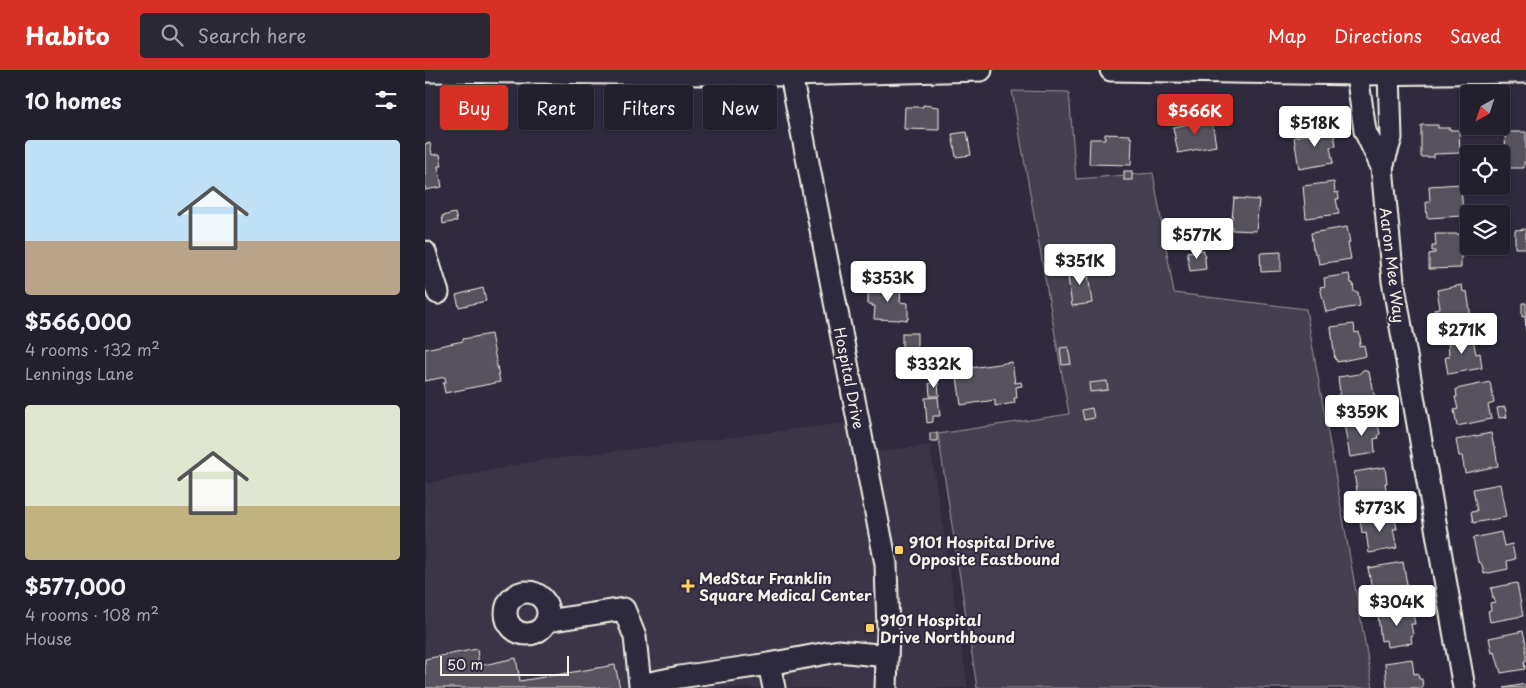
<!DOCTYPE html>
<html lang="en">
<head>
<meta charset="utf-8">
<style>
  :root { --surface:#23202e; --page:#2b2836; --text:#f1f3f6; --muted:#a3a3aa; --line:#403e4a; --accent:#d93025 }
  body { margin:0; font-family:"Playpen Sans",sans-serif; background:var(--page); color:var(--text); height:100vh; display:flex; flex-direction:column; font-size:19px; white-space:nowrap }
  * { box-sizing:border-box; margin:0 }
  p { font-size:16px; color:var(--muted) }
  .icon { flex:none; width:28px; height:28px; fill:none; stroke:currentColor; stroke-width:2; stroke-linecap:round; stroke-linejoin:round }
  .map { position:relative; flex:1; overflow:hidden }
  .drawer { display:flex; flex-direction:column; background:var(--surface); width:425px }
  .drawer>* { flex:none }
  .hud { position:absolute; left:15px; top:15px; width:475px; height:45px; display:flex; gap:10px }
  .needle { width:32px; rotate:220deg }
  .controls { position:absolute; left:1035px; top:15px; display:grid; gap:10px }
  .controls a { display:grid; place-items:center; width:50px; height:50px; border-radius:5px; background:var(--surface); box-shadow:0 1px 4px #0004,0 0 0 1px var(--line); font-size:25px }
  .scale { position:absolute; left:15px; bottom:12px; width:129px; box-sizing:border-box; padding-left:5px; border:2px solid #f4f1e8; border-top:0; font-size:14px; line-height:18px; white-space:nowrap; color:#f4f1e8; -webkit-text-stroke:4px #2f2a3d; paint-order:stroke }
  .price { position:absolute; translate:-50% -42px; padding:0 11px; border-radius:5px; background:#fff; color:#222; font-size:16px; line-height:32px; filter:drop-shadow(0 1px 2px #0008) }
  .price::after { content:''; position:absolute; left:50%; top:30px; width:15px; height:11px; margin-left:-8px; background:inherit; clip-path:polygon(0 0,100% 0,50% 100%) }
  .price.on { background:var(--accent); color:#fff }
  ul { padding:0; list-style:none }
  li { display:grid; align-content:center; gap:10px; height:265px; padding:0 25px }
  li span { display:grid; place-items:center; height:155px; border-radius:5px; color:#555 }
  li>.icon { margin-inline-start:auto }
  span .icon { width:90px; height:90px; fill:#fffc; stroke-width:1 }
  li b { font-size:21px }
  h2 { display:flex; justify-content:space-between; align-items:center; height:60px; padding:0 25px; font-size:21px }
  .chip { padding:0 18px; border-radius:5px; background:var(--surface); box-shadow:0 1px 4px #0004,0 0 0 1px var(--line); font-size:18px; line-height:45px }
  .chip.on { background:var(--accent); color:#fff }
  header { display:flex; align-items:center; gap:30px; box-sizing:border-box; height:70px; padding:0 25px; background:var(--accent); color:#fff }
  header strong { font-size:24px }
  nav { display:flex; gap:28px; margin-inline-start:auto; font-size:18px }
  .search { width:350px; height:45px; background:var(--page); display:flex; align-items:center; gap:12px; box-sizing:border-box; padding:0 18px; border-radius:5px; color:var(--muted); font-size:19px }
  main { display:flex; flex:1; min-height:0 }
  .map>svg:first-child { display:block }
  .built { fill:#3b3647 }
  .green { fill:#454050; stroke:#9c989c }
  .building { fill:#56525f; stroke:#f4f1e8 }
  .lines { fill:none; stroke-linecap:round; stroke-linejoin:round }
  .minor-casing { stroke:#f4f1e8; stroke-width:25 }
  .minor { stroke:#2f2a3d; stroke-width:21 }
  .poi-dot { fill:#ffd166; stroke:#2f2a3d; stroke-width:2 }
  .labels { text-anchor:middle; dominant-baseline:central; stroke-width:4; stroke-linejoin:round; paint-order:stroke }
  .street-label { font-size:15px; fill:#f4f1e8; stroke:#2f2a3d }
  .poi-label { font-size:15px; font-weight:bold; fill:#f4f1e8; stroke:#2f2a3d; text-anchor:start }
</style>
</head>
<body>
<header>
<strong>Habito</strong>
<div class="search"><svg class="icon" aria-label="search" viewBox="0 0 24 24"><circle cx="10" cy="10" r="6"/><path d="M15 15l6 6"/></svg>Search here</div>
<nav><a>Map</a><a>Directions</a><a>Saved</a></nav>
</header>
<main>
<section class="drawer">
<h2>10 homes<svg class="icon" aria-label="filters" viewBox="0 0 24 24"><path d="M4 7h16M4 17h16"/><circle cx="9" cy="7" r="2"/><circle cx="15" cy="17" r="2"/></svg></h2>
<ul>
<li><span style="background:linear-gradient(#bfe0f5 65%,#b9a48a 0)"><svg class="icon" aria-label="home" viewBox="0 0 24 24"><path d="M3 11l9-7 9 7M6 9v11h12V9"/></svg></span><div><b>$566,000</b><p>4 rooms · 132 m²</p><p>Lennings Lane</p></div></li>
<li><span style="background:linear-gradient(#dfe7d0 65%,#c2b280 0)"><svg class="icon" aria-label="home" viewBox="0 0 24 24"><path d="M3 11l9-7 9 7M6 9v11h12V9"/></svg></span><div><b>$577,000</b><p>4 rooms · 108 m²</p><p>House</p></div></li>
</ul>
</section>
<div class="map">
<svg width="1101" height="618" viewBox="0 0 1101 618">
  <rect width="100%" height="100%" fill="#2f2a3d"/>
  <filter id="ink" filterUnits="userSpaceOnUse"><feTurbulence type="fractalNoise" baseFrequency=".02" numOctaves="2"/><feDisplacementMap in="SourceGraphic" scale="10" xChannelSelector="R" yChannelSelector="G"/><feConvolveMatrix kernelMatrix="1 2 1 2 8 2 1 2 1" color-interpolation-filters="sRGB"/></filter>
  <g filter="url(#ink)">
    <path class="built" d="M436,351V384L505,375L543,618H0V414L111,391Z"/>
    <path class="green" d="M587,21L644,22L651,109L728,103L749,223L881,239L948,618H552L513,364L644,344Z"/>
    <g class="building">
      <path d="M498,35L514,37V60L479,59L480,37H498Z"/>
      <path d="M787,50L791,76L753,83L748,57Z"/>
      <path d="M908,55L911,76L905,77L908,93L874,99L869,67L898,62L897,57Z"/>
      <path d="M996,55H1013V58H1025V60H1034L1035,83L1009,84V87H996Z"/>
      <path d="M542,62L546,85L531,87L527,64Z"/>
      <path d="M1080,62H1101V92H1099V98H1081Z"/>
      <path d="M680,64L705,65V68H707L706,95L664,94L665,69H680Z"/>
      <path d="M5,73L7,85L15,84L17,96H13L17,117L0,120V74Z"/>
      <rect x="699" y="101" width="8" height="9"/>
      <path d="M909,112L910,123L913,122L914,129H911L914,144L881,148L878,116Z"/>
      <path d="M1036,114L1038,146L1002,148L1001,132H1005L1004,116Z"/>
      <path d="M809,128L834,130L831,161L807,160V155L803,154L804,149H807Z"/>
      <path d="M30,143L32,151L18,154L17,146Z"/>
      <path d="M922,157L925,173H923L926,189L894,194L892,184H890L889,179H888L886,163Z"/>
      <path d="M1101,159V178H1090V160Z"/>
      <path d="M1010,164H1035V171H1039L1040,186H1036V198L1004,199V184L1010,183V181H1007V176H1011Z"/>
      <path d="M779,180L781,199L765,201L762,182Z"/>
      <path d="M856,182V201L836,202L835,183Z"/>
      <path d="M662,197L667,233L647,236L642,200Z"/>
      <path d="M924,204L926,213H928L929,222H933L935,236L901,242L895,217L900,216L899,208Z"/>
      <path d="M443,215L476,216L475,232L483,233V249H482V250L475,249V250L449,249L450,236H447V234H443Z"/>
      <path d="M1037,215L1038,222L1042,221L1046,248L1011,254L1009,239L1015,238L1012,220Z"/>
      <path d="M58,218L61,231L34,237L31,225Z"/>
      <path d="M1097,233H1101V261L1100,246L1097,247Z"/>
      <path d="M929,254L930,263L934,262L936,273H934V276L939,275L941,286L912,292L911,289L910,290L906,257Z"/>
      <rect x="477" y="263" width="15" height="17"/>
      <path d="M66,264L75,312L20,323L18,313H21L20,307L0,311V279L38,271V269Z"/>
      <path d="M1047,264L1051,284L1055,283L1057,298L1023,304L1020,287H1024L1023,268Z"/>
      <path d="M643,277L646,294L637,295L635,278Z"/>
      <rect x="481" y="281" width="20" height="10"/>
      <path d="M587,292L590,313L596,312L597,316L591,317L592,328H589L590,333L570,336V330L536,335L531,300Z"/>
      <path d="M938,300L944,302L946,312H947L951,334L918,340L917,339H916L914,323H915L913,307L934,304Z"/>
      <path d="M682,311L683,320L665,322L664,313Z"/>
      <path d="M513,312L514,326H505L504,313Z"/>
      <path d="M1065,312L1069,333L1063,335L1066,349L1032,356L1029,340L1033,339L1030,327H1032L1031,319Z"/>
      <path d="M513,327L515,346H508V352L502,353L500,328Z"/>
      <path d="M1080,337L1082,347L1074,348L1072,338Z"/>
      <path d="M667,338L669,348L659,350L657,340Z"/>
      <path d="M952,349L955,364L953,365L954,368L949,369L950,383L925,387L919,354Z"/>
      <rect x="505" y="363" width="7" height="8"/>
      <path d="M1066,363L1069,377H1070L1073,396L1040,403L1037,386H1034L1031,370Z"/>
      <path d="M960,397L962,413H960L963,430L934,434L929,402Z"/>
      <path d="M1075,414L1081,447L1048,453L1046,442L1052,441L1048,419Z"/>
      <path d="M969,443L972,459H968L972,478L944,483L941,462L937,463L935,450Z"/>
      <path d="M1076,462L1079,476L1087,474L1090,489L1082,491L1083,499L1059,504L1057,495L1055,492H1053L1048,468Z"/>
      <path d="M978,492L982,514L980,515L982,525L949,530L943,498Z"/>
      <path d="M1092,513L1098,546L1065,552L1063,541L1066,540L1065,533L1070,532L1069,528H1068L1066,518Z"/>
      <path d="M987,538L990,554H986L988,565L986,566L987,573L962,577L961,570L956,571L953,545Z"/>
      <path d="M1098,561L1101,574V591H1099L1100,599L1076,603L1070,582L1067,583L1064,568Z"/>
      <path d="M52,579L54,596L91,588L95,611L190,595L195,618H0V589Z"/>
      <path d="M987,589L989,604L993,603L994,609H997L998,618H962L960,593Z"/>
      <path d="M1101,614V618H1079Z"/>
    </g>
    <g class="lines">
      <g class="minor-casing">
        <g id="minor">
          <path d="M365,0L461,494L463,562L461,618"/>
          <path d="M686,0L932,4L1101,2"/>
          <path d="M0,1L365,5L556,0"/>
          <path d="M932,4L940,61L957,97L968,211L1039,618"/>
          <path d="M957,97L966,68L964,3"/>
          <path d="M0,182L13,223"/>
          <circle cx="102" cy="543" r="21"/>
          <path d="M122,551L199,539L210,567L215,615L255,607L344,594L413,581L462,586"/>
          <path d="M344,594L349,618"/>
        </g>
      </g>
      <use href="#minor" class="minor"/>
    </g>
  </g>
  <g class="poi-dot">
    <rect x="469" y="475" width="10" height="10" rx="2.5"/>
    <path d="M260.5 508.5h5v5h5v5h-5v5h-5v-5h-5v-5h5z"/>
    <rect x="440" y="553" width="10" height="10" rx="2.5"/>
  </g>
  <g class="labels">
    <g class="street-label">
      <text transform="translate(968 195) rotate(83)">Aaron Mee Way</text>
      <text transform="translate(425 308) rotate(79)">Hospital Drive</text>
    </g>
    <g class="poi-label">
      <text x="484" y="471">9101 Hospital Drive<tspan x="484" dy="17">Opposite Eastbound</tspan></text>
      <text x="274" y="507">MedStar Franklin<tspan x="274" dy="17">Square Medical Center</tspan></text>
      <text x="455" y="549">9101 Hospital<tspan x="455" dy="17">Drive Northbound</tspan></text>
    </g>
  </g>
</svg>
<div class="controls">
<a><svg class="needle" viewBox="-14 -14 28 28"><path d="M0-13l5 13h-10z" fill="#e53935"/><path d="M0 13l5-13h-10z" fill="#a3a3aa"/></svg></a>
<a><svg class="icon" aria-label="locate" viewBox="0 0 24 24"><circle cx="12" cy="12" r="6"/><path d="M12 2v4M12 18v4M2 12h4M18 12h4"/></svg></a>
<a><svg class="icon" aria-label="layers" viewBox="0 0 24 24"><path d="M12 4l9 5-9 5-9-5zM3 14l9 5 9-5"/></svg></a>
</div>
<div class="scale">50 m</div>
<b class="price on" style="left:770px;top:66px">$566K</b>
<b class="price" style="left:890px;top:78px">$518K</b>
<b class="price" style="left:772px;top:190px">$577K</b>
<b class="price" style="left:655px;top:216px">$351K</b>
<b class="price" style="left:463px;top:233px">$353K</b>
<b class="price" style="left:1037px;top:285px">$271K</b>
<b class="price" style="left:509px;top:319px">$332K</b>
<b class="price" style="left:937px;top:367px">$359K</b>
<b class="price" style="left:955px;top:463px">$773K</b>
<b class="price" style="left:972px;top:557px">$304K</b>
<div class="hud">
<a class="chip on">Buy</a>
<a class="chip">Rent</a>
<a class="chip">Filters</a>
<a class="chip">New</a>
</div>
</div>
</main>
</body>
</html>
